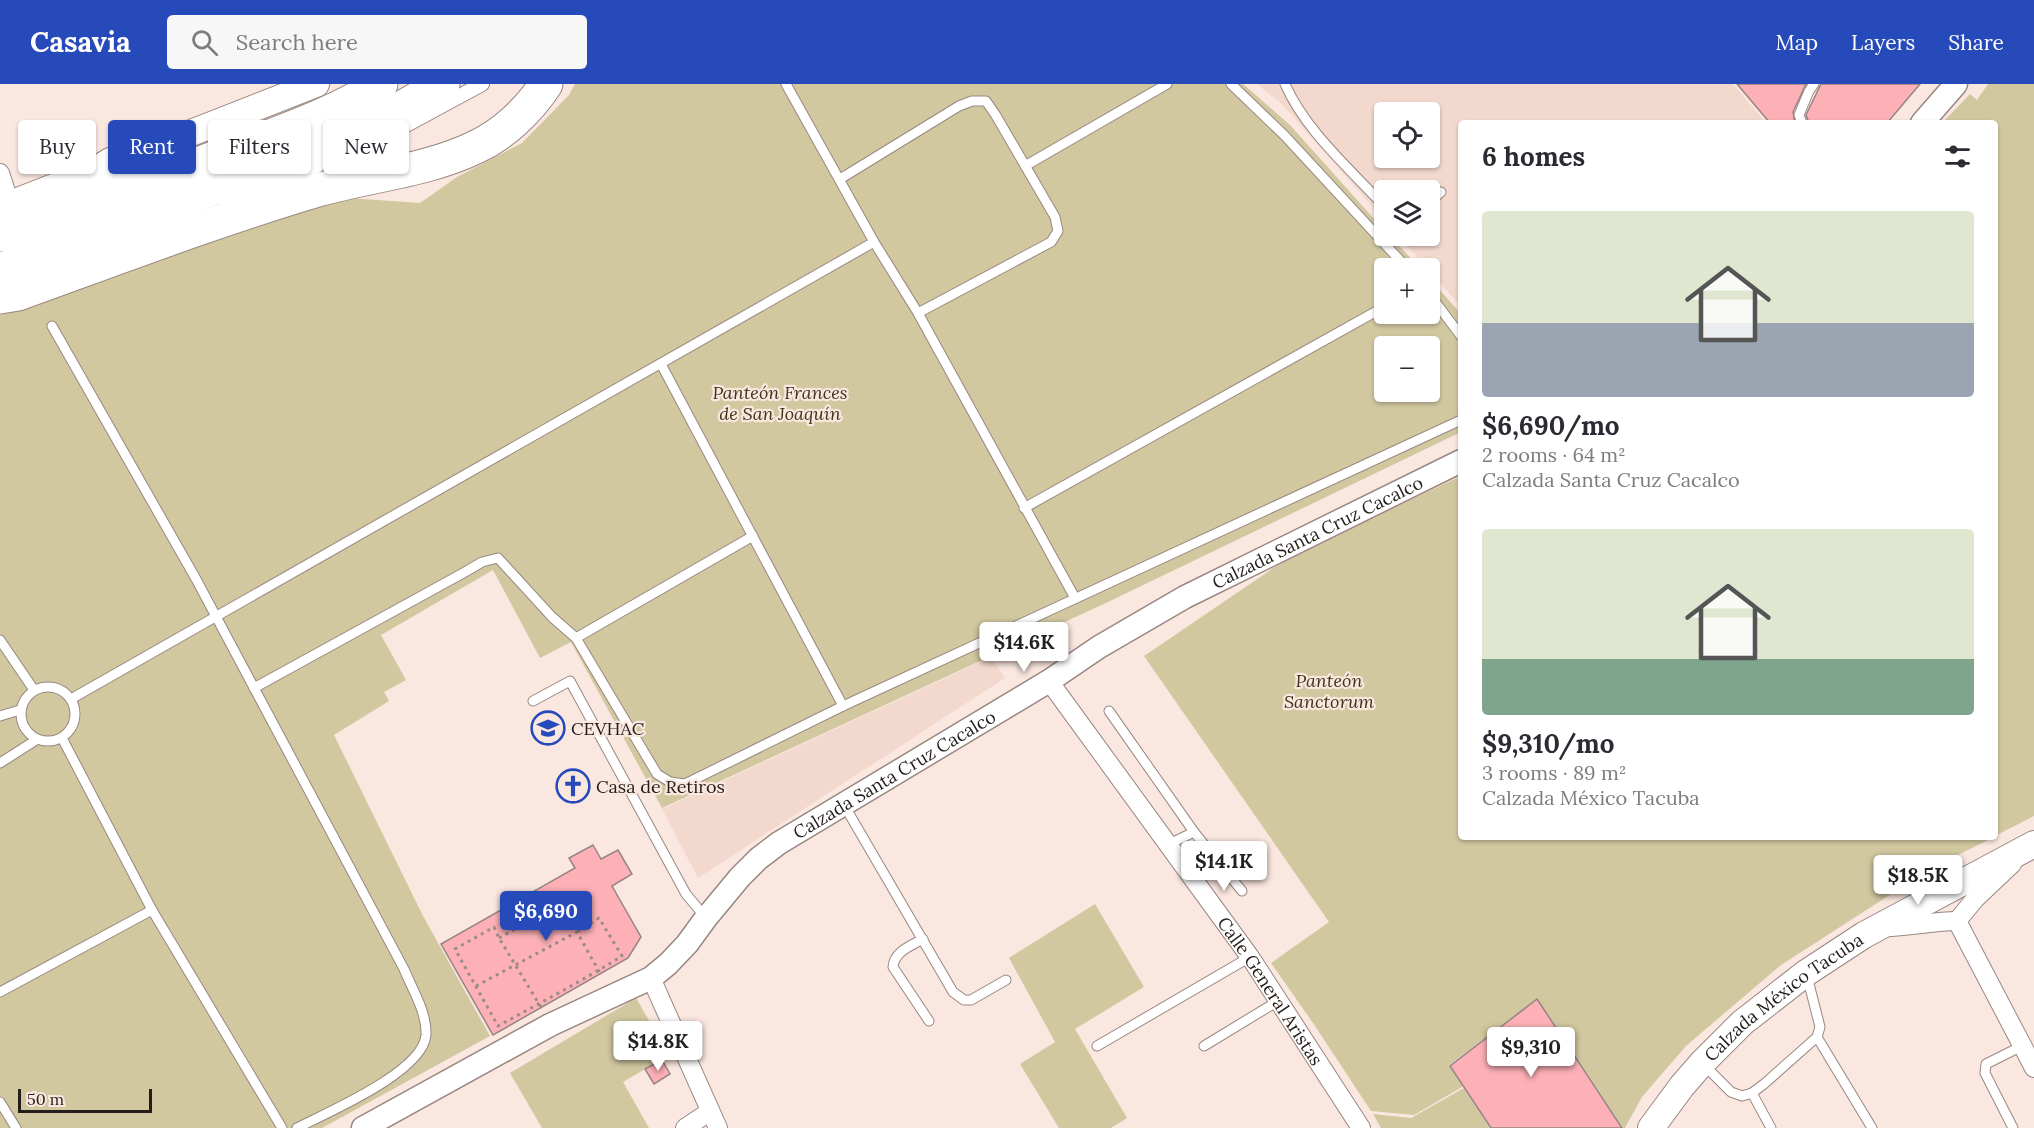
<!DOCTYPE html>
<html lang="en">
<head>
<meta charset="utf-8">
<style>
  :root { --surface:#fff; --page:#f7f7f7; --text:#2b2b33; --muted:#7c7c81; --accent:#264ab9 }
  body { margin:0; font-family:Lora,serif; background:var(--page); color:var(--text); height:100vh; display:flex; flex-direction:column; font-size:22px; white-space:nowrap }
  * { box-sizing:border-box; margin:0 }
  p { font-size:20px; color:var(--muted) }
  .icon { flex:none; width:33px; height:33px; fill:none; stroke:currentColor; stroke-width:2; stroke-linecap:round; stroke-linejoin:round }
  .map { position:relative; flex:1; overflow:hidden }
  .sheet { position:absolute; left:1458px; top:36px; width:540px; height:720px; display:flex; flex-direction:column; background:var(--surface); border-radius:6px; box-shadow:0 2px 4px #0004 }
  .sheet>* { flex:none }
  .top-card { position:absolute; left:18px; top:36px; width:570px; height:54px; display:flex; gap:12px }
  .buttons { position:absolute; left:1374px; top:18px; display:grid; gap:12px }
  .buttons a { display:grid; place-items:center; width:66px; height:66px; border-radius:6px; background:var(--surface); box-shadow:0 2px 4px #0004; font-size:30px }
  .scale { position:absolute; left:18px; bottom:15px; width:134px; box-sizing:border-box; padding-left:6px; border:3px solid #241e1b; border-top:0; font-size:16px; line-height:21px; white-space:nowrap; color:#241e1b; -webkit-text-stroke:4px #fae7e0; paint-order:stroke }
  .price { position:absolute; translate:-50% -51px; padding:0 14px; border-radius:6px; background:#fff; color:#222; font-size:20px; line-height:39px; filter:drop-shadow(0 2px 3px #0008) }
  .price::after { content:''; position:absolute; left:50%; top:36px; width:18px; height:14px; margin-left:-9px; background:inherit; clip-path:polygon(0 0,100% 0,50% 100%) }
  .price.current { background:var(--accent); color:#fff }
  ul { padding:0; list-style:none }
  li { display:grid; align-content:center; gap:12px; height:318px; padding:0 24px }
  li span { display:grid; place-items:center; height:186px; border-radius:6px; color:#555 }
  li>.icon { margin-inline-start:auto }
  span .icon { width:108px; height:108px; fill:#fffc; stroke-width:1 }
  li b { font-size:26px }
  h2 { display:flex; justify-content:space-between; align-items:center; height:72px; padding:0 24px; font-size:26px }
  .chip { padding:0 21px; border-radius:6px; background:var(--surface); box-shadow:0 2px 4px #0004; font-size:21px; line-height:54px }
  .chip.current { background:var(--accent); color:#fff }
  header { display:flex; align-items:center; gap:36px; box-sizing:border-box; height:84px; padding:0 30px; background:var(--accent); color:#fff }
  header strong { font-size:28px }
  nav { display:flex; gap:33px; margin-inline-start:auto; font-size:21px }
  .search { width:420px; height:54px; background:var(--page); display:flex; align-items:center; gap:15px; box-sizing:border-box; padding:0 21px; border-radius:6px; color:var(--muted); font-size:22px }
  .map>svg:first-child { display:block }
  .built { fill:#f3d8ce; fill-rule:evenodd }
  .green { fill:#d1c8a0; fill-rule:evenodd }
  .building { fill:#fdb1b7; stroke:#968384; stroke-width:1.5 }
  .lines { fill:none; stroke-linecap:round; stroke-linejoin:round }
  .service-casing { stroke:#988781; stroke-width:11 }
  .pedestrian-casing { stroke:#988781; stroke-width:16 }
  .minor-casing { stroke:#988781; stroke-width:20 }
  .tertiary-casing { stroke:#988781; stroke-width:25 }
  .secondary-casing { stroke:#988781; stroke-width:28 }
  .motorway-casing { stroke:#988781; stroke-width:35 }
  .path { stroke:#9a8d87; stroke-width:3; stroke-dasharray:3 4.5; stroke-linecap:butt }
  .service { stroke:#fff; stroke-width:9 }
  .pedestrian { stroke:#fff; stroke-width:14 }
  .minor { stroke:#fff; stroke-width:18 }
  .tertiary { stroke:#fff; stroke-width:22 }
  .secondary { stroke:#fff; stroke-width:26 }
  .motorway { stroke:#fff; stroke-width:33 }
  .labels { text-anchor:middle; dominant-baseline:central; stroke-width:4.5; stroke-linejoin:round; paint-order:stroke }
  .park-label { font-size:18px; font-style:italic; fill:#3d3517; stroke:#fae7e0 }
  .street-label { font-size:18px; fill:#241e1b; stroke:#fae7e0 }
  .poi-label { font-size:18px; fill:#241e1b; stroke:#fae7e0; text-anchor:start }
</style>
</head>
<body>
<header>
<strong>Casavia</strong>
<div class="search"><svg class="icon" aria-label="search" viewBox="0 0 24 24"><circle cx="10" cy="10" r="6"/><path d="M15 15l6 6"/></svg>Search here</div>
<nav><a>Map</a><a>Layers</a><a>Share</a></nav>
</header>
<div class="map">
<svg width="2034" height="1044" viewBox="0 0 2034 1044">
  <rect width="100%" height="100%" fill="#fae7e0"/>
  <g class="built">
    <path d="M1257,0H1733L1766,39H1461V223L1430,187V184H1427L1398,152H1430V106H1384V136L1282,20ZM1384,28H1430V74H1384Z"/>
    <path d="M991,573L1005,594L698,794L662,725Z"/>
  </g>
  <g class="green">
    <path d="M575,0H1243L1290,41L1384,146V152H1390L1420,184H1384V230H1430V195L1461,230V348L1108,518L662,724L571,558L540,574L493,486L381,551L406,596L384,608L389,617L334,651L423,832L490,952L322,1044H0V231L266,138L349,114L420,119L457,93L522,59L569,11ZM1384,262H1430V308H1384Z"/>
    <path d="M1988,0H2034V732L1995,752V39H1942L1970,10L1977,16Z"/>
    <path d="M1461,392V753H1994L1930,785L1781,881L1686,962L1642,1013L1625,1044H1623L1537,915L1449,981L1464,1002L1414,1031L1371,1027L1313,939L1271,879L1329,838L1144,572L1288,474Z"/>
    <path d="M1095,820L1144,903L1075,945L1127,1034L1111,1044H1059L1020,980L1055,958L1009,874Z"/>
    <path d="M636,914L669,971L623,998L649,1044H542L510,989Z"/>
    <path d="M1464,1004L1490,1044H1381L1373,1030L1411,1034Z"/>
  </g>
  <g class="building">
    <path d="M1737,0H1806L1793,28L1795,39H1770Z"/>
    <path d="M1821,0H1920L1887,39H1809L1806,31Z"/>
    <path d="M593,761L601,775L618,766L632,790L612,802L641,853L628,874L493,951L441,860L575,784L569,774Z"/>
    <path d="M1537,915L1622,1044H1491L1450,982Z"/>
    <path d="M662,976L670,990L654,1000L645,985Z"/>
  </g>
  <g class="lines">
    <g class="service-casing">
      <g id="service">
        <path d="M786,0L874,158L918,229L1075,514"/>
        <path d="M1231,0L1285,52L1407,184"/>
        <path d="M1285,0C1305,46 1350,85 1384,122"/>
        <path d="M1802,39L1799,31L1809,7L1814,0"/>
        <path d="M1025,82L1167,0"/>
        <path d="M840,95L959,22L972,17H986L995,30L1055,133L1058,147L1051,158L918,229"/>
        <path d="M1430,118L1441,108"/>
        <path d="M1430,211L1461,252"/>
        <path d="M52,242L196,495L404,885C412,905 427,928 426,951C423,988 328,1028 297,1044"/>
        <path d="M661,280L843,622"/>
        <path d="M1024,424L1384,223"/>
        <path d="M576,554L753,452"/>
        <path d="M0,556L34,606"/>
        <circle cx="48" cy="630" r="27"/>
        <path d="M254,604L465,488L482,478L498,474L552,533L576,554L657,690L670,698L685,700L843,622L1461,336"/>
        <path d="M71,615L874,158"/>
        <path d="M533,617L570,597L686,810L706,834"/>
        <path d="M1109,627L1194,748"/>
        <path d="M0,632L20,626"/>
        <path d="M62,654L152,826L282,1044"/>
        <path d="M0,679L36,656"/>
        <path d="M844,721L953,908L964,916H971L1006,896"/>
        <path d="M1167,761L1194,748L1242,807"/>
        <path d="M923,855C910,862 894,868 893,883L929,937"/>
        <path d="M0,908L152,826"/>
        <path d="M1817,953L1872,1044"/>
        <path d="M1097,962L1250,873"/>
        <path d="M1204,962L1278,917"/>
        <path d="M1703,980L1731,1008L1742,1012L1752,1009L1764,1000L1817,953L1820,943L1807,892"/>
        <path d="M1752,1009L1771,1044"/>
        <path d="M0,1018L16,1044"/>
        <path d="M2013,1044L1985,989L1986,980L2022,962"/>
      </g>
    </g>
    <g class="pedestrian-casing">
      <g id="pedestrian">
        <path d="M346,69L382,54L482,0"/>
        <path d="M226,117L317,82"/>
      </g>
    </g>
    <g class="minor-casing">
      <g id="minor">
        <path d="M0,89L10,120"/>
        <path id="s1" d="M1049,597L1250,873L1361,1044"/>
        <path d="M1957,837L2034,984"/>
        <path d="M1957,837L1975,815L2012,780"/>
        <path d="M1885,843C1909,843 1933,837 1957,837"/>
        <path d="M651,894L718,1044"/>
        <path d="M685,1044L709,1028"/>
      </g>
    </g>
    <g class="tertiary-casing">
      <g id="tertiary">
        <path d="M1922,39L1956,0"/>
        <path id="s2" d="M363,1044L550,941L651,894L668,880L687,860L706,834L740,793L758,775L779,759L1049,597L1099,563L1185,513L1461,377"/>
      </g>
    </g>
    <g class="secondary-casing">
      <g id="secondary">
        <path d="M0,124L316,0"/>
        <path id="s3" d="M1651,1044L1682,1002L1702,979L1742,939L1806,889L1864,851L2034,760"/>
      </g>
    </g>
    <g class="motorway-casing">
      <g id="motorway">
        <path d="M47,120L112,80"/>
        <path d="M0,151C82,122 164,94 244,62C291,44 339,27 381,0"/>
        <path d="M0,186L323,63L387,32L443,0"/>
        <path d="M0,213L18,210C118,174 217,136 318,106C370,91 427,87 476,63C504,50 529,26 546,0"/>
      </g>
    </g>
    <g class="path">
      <path d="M499,854L515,845"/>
      <path d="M476,902L577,848L601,891"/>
      <path d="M541,923L539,920L499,854L494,843L455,865L498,942C540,919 582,897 622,872L599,834L577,848"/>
    </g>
    <use href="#service" class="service"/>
    <use href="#pedestrian" class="pedestrian"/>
    <use href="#minor" class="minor"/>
    <use href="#tertiary" class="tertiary"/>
    <use href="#secondary" class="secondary"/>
    <use href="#motorway" class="motorway"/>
  </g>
  <defs>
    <g id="university-ring" transform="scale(1.725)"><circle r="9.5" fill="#fae7e0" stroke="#264ab9" stroke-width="1.5"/><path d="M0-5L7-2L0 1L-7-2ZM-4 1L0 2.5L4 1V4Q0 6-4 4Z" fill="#264ab9"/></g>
    <g id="church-ring" transform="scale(1.725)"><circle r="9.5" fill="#fae7e0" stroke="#264ab9" stroke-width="1.5"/><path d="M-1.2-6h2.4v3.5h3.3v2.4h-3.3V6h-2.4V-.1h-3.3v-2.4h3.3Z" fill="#264ab9"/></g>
  </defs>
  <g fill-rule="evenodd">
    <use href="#university-ring" x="548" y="644"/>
    <use href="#church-ring" x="573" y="702"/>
  </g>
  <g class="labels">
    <g class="park-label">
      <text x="780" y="308">Panteón Frances<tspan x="780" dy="21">de San Joaquín</tspan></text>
      <text x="1329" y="596">Panteón<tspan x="1329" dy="21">Sanctorum</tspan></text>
    </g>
    <g class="street-label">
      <text stroke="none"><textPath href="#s2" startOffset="1134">Calzada Santa Cruz Cacalco</textPath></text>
      <text stroke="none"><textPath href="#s2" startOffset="646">Calzada Santa Cruz Cacalco</textPath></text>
      <text stroke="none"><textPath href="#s1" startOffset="381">Calle General Aristas</textPath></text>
      <text stroke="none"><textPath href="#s3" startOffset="188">Calzada México Tacuba</textPath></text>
    </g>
    <g class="poi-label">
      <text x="571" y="644">CEVHAC</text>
      <text x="596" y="702">Casa de Retiros</text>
    </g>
  </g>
</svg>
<div class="buttons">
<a><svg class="icon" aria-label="locate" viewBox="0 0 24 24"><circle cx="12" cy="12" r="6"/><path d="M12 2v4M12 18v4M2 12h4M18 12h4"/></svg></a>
<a><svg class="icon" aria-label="layers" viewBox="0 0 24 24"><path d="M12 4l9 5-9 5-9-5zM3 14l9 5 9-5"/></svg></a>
<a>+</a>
<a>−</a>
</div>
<div class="scale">50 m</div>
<b class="price" style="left:1024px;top:589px">$14.6K</b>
<b class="price" style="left:1224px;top:808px">$14.1K</b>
<b class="price" style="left:1918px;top:822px">$18.5K</b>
<b class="price current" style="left:546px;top:858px">$6,690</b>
<b class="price" style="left:658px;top:988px">$14.8K</b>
<b class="price" style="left:1531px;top:994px">$9,310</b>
<div class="top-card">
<a class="chip">Buy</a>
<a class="chip current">Rent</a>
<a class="chip">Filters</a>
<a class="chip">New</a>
</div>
<section class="sheet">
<h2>6 homes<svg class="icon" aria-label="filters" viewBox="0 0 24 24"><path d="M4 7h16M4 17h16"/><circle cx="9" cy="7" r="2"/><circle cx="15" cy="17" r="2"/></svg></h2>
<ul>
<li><span style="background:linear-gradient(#dfe7d0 60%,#9aa5b1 0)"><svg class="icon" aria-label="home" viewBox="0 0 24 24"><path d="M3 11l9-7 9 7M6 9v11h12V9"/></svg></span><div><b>$6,690/mo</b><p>2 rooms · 64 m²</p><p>Calzada Santa Cruz Cacalco</p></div></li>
<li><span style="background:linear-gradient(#dfe7d0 70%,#7fa58c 0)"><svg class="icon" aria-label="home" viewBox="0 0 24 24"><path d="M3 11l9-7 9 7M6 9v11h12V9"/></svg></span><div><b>$9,310/mo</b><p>3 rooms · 89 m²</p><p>Calzada México Tacuba</p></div></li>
</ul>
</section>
</div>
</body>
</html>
